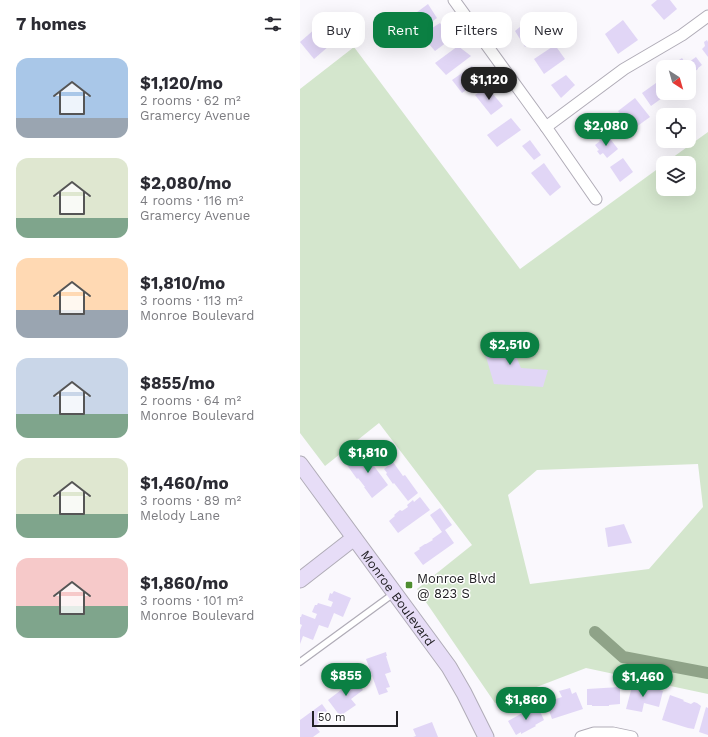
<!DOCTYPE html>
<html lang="en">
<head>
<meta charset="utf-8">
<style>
  :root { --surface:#fff; --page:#f7f7f7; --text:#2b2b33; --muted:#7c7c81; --accent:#0b8043 }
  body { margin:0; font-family:"Work Sans",sans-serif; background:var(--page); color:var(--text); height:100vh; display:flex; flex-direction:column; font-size:15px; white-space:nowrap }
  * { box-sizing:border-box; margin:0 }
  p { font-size:13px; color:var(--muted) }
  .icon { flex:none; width:22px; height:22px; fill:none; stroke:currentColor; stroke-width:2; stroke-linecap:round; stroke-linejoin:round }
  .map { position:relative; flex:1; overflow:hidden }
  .details { display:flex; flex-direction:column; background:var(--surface); width:300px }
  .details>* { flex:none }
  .hud { position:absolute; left:12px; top:12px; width:336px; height:36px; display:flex; gap:8px }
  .needle { width:26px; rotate:143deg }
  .buttons { position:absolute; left:356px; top:60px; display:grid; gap:8px }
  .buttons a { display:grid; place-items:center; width:40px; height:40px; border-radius:8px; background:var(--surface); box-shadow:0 4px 16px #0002; font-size:20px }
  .scale { position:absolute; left:12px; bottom:10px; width:86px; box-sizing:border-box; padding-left:4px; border:2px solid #222125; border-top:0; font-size:11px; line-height:14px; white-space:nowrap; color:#222125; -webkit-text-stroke:3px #fff; paint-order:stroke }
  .price { position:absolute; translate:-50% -34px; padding:0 9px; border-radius:14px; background:var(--accent); color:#fff; font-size:13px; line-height:26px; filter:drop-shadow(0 1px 2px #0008) }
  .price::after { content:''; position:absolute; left:50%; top:24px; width:12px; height:9px; margin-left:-6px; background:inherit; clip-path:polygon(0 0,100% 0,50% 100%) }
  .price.active { background:#222; color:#fff }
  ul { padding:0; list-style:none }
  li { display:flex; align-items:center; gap:12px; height:100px; padding:0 16px }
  li span { display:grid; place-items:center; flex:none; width:112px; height:80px; border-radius:12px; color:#555 }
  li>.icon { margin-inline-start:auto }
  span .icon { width:48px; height:48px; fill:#fffc; stroke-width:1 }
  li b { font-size:17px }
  h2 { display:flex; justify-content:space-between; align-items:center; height:48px; padding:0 16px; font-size:17px }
  .chip { padding:0 14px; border-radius:12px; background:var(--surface); box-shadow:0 4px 16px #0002; font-size:14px; line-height:36px }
  .chip.active { background:var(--accent); color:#fff }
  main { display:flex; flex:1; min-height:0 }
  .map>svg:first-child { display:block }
  .green { fill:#d4e6cd; fill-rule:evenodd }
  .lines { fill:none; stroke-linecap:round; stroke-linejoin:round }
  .canal { stroke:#8fa388; stroke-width:12 }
  .building { fill:#e1d6f6 }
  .lane-casing { stroke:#b0acb7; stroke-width:8 }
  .street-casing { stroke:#b0acb7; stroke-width:13 }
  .secondary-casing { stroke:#b0acb7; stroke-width:17 }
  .lane { stroke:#fff; stroke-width:5.5 }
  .street { stroke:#fff; stroke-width:11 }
  .secondary { stroke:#e7ddf7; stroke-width:15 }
  .poi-dot { fill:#4e8e30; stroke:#fff; stroke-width:1.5 }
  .labels { text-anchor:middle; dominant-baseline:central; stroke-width:3; stroke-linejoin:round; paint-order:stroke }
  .poi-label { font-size:13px; fill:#222125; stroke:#fff; text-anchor:start }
  .street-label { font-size:13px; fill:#222125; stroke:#fff }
</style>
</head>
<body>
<main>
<section class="details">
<h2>7 homes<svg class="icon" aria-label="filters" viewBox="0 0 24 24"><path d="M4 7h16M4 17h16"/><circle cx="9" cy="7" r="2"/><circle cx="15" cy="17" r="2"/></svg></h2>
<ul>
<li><span style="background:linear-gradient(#a9c7e8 75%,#9aa5b1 0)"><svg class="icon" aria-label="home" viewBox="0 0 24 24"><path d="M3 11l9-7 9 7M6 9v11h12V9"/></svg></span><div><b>$1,120/mo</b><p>2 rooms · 62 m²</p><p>Gramercy Avenue</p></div></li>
<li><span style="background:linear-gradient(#dfe7d0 75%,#7fa58c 0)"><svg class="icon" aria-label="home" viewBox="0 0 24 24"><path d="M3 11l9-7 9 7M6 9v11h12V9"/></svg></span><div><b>$2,080/mo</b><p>4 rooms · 116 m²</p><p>Gramercy Avenue</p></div></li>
<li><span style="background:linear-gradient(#ffd9b3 65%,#9aa5b1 0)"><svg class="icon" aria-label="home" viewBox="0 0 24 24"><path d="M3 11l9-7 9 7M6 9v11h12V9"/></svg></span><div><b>$1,810/mo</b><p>3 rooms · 113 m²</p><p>Monroe Boulevard</p></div></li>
<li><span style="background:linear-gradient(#c9d6e8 70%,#7fa58c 0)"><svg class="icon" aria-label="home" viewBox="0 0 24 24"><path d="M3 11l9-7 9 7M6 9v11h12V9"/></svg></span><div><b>$855/mo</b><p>2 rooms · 64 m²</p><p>Monroe Boulevard</p></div></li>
<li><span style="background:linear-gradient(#dfe7d0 70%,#7fa58c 0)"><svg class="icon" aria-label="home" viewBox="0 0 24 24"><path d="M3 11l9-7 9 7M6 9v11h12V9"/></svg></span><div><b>$1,460/mo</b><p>3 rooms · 89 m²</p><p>Melody Lane</p></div></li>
<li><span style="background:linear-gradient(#f6c9c9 60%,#7fa58c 0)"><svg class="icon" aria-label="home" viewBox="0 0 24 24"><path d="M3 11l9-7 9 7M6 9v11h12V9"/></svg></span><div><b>$1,860/mo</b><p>3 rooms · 101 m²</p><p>Monroe Boulevard</p></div></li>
</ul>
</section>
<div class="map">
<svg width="408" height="737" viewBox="0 0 408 737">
  <rect width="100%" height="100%" fill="#faf8fd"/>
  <path class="green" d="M54,47L220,269L363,165V189H389V163H365L408,132V694L286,668L195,703L117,589L172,545L79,423L25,466L0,433V89ZM398,464L403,507L349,569L230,584L208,495L237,470Z"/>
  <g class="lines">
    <path class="canal" d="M295,632L323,657L408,673"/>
  </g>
  <g class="building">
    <path d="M357,0H370L377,9L364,20L351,5Z"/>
    <path d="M128,4L137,18L115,34L105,21Z"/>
    <path d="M323,20L338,40L318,54L305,34Z"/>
    <path d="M23,22L37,39L14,59L0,42Z"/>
    <path d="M226,22L238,38L225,47L215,31Z"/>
    <path d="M140,23L151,39L135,51L121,35Z"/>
    <path d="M407,40L408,42V57L402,49L405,46L404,42Z"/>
    <path d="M255,45L265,59L244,74L234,59Z"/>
    <path d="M158,46L171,56L146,75L135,63Z"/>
    <path d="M396,57L402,65L398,68V69L389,76V67H375L373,64L382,58L386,64Z"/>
    <path d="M172,66L182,79L162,93L152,80Z"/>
    <path d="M266,75L275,85L261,98L251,85Z"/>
    <path d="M363,78V93H369L351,106L342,93Z"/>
    <path d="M187,87L203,106L191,115L175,95Z"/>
    <path d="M335,98L350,117L332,130L318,111Z"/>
    <path d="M211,118L221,130L197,147L187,135Z"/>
    <path d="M308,136L318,149L307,158L303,153L300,155L297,151L299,150L295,145L300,141L299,140L302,138L303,140Z"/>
    <path d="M230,140L241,155L234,160L222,146Z"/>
    <path d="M323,158L333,172L320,182L310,167Z"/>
    <path d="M244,163L261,187L250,196L231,173Z"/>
    <path d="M208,337L221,368L248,370L243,387L194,384L182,343Z"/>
    <path d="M63,452L65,455L68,453L73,460L71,462L88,485L72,498L64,487H65L58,478L57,479L47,465Z"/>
    <path d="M93,462L103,476L105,475L118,493L108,501L94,483L93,484L86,474L87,473L84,469Z"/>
    <path d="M120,497L130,510L98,533L89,521L95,516L94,515L100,510L102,511L108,507L107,505L113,500L114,502Z"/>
    <path d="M140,508L152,525L145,530L154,543L123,565L114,553L120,549L119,548L125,544H126L133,540L132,539L142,532L130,515Z"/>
    <path d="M324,524L332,543L308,547L305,528Z"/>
    <path d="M34,591L51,598L43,617L34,613L28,628L19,625L13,640L3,636L0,644V630L2,625L0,624V617H1L2,614L15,619L17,614L12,612L15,605H17L18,603L31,607L33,602L28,600L30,593L32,594Z"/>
    <path d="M86,652L87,656H86L91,672L85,674L90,687L86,688L88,692L79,695L66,659Z"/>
    <path d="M58,677L62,683L59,685L63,690L51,699L56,705L40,716L28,700Z"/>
    <path d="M333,683L363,691L359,707L344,703L342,712L326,709Z"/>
    <path d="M320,687V704L309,705V706H292V705H287V689Z"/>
    <path d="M270,688L272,694L276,692L283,709L252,719L246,702L262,697L259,691Z"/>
    <path d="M370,695L384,700L383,701L391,704L394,702L397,703L401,706L394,729L388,728L362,720Z"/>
    <path d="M22,704L27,711L24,713L27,717L15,726L20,732L13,737H0V720Z"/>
    <path d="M237,705L244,720L235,725L236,726L221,734V732L216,735L208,721Z"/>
    <path d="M406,707L408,708V735L399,732Z"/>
    <path d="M132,722L138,737H113L116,736L113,729Z"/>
  </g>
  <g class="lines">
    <g class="lane-casing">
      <path id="lane" d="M0,662L93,594"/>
    </g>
    <g class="street-casing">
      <g id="street">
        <path d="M154,0L246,127L296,199"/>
        <path d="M246,127L324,69L382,35L408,16"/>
        <path d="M281,737L294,733H313L332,737"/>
      </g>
    </g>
    <g class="secondary-casing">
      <g id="secondary">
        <path id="s1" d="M0,464L149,667L164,693L186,737"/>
        <path d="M0,580L54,538"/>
      </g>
    </g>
    <use href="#lane" class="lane"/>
    <use href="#street" class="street"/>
    <use href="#secondary" class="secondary"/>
  </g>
  <rect class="poi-dot" x="105" y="581" width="8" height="8" rx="2"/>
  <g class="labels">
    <g class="poi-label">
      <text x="117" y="578">Monroe Blvd<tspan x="117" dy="15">@ 823 S</tspan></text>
    </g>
    <g class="street-label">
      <text stroke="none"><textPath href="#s1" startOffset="166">Monroe Boulevard</textPath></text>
    </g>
  </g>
</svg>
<div class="buttons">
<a><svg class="needle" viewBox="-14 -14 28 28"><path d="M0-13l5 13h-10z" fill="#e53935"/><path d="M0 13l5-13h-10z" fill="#7c7c81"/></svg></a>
<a><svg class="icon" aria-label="locate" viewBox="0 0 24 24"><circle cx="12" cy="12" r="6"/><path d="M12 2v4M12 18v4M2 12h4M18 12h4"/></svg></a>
<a><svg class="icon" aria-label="layers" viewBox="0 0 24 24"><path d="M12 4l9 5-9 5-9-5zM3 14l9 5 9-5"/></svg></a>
</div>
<div class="scale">50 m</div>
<b class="price active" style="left:189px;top:101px">$1,120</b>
<b class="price" style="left:306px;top:147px">$2,080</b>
<b class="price" style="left:210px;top:366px">$2,510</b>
<b class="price" style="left:68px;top:474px">$1,810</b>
<b class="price" style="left:46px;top:697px">$855</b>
<b class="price" style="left:343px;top:698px">$1,460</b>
<b class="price" style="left:226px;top:721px">$1,860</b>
<div class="hud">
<a class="chip">Buy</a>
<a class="chip active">Rent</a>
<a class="chip">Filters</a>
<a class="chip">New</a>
</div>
</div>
</main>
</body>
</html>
